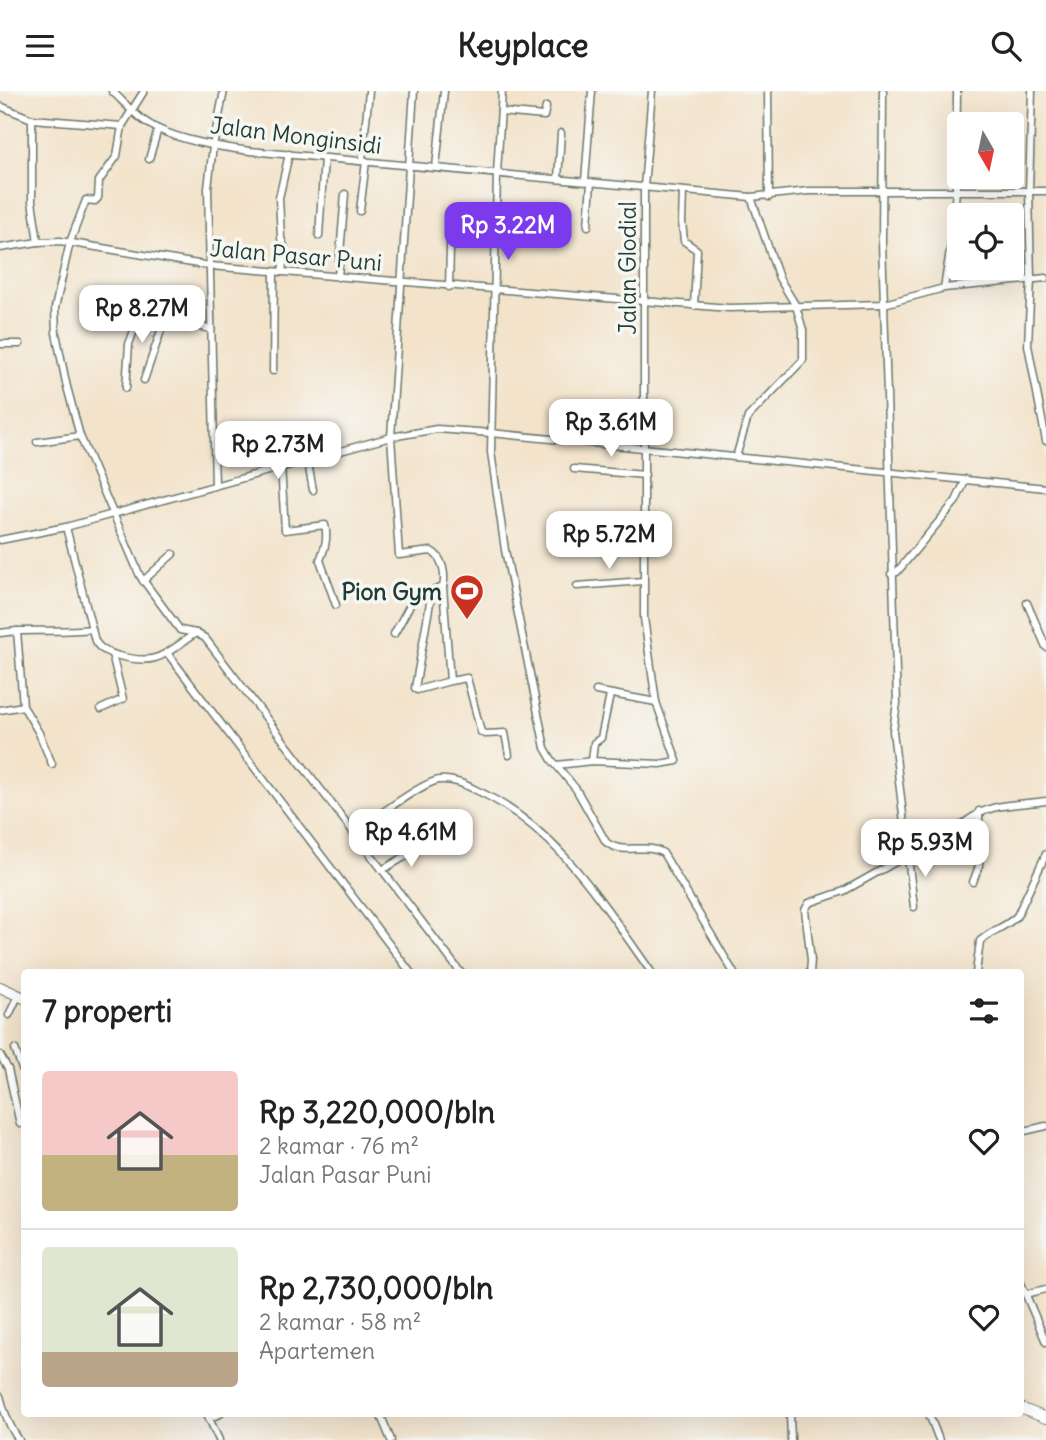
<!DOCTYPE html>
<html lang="id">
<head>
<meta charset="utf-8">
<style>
  :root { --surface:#fff; --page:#f2f2f2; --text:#222; --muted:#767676; --line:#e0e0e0; --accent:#7c3aed }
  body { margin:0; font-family:Delius,sans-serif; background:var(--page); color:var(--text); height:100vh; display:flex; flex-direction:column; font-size:26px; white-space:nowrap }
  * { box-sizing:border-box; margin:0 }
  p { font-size:23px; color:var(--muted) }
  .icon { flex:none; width:38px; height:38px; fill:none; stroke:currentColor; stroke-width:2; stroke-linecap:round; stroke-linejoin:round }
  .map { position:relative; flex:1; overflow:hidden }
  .side { position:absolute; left:21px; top:878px; width:1003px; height:448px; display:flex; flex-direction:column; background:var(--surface); border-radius:7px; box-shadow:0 7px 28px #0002 }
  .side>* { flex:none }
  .needle { width:46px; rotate:171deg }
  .buttons { position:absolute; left:947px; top:21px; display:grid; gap:14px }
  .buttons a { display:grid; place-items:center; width:77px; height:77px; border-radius:7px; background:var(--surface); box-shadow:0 7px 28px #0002; font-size:35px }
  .price { position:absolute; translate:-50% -60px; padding:0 16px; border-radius:14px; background:#fff; color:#222; font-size:23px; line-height:46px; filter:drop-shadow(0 2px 4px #0008) }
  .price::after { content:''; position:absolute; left:50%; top:42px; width:21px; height:16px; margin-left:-10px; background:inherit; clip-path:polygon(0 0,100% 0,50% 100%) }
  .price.active { background:var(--accent); color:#fff }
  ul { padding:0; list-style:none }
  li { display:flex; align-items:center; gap:21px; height:175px; padding:0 21px }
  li+li { border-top:2px solid var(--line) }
  li span { display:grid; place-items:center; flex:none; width:196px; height:140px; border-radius:7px; color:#555 }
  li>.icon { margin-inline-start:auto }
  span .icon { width:84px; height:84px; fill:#fffc; stroke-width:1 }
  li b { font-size:30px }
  h2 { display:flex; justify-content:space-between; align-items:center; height:84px; padding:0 21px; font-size:30px }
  header { display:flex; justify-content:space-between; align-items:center; height:91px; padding:0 21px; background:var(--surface); font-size:32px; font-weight:700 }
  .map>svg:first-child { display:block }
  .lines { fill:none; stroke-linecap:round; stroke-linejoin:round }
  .minor-casing { stroke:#697769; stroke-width:9 }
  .highway-casing { stroke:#697769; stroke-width:12 }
  .minor { stroke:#fff; stroke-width:6 }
  .highway { stroke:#fff; stroke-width:10 }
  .labels { text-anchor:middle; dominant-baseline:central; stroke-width:7; stroke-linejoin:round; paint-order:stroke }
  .street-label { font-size:23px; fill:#1f3d34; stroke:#f6f6f2 }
  .poi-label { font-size:23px; font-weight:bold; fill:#1f3d34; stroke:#f6f6f2; text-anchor:end }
</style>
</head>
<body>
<header><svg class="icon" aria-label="menu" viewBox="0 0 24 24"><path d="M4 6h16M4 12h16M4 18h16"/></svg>Keyplace<svg class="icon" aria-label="search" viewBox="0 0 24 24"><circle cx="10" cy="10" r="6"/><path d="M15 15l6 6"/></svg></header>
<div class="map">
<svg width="1046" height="1349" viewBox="0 0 1046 1349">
  <rect width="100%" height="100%" fill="#f6f6f2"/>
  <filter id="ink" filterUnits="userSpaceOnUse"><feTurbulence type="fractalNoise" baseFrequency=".0143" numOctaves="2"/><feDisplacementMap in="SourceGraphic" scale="14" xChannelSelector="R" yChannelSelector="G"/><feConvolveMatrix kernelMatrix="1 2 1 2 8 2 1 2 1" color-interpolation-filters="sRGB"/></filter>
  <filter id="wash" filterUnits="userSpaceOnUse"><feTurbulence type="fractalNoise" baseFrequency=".00686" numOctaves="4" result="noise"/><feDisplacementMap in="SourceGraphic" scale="28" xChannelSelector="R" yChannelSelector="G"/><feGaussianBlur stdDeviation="1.57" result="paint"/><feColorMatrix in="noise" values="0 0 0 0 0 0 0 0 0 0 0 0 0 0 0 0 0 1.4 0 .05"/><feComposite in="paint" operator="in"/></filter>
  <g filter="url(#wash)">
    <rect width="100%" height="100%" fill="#f3e3cb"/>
  </g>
  <g filter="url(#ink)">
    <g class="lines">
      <g class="minor-casing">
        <g id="minor">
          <path d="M112,0C124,11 135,25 149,33C174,49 220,56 250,60L751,106L809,100H1046"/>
          <path d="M144,0L122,35L117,65L99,90L98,107L95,110L86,109L70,151L55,217L56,242L66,292L80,345L140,485L180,539L196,542"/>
          <path d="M414,0L391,346L399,464L431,460C443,466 446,484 443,496L450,590L467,587L481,641L485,643L505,642L509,664"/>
          <path d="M502,0L497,82L491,361L505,459L545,657L552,669L576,698L606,751C623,765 646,751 663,762L734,882"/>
          <path d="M768,0L769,106"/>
          <path d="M883,0L882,151L897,612L893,640L914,816"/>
          <path d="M1032,0L1029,100L1031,188L1028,254L1046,350"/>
          <path d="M0,15L32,28L122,35"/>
          <path d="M501,21L544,25L546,16"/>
          <path d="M32,28V110L38,151"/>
          <path d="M149,68L158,38"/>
          <path d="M362,70L369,0"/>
          <path d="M436,76L444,0"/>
          <path d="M558,88L561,42"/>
          <path d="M585,90L592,0"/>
          <path d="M683,100L682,131L684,150L697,159L694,215"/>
          <path d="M360,120L366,70"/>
          <path d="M588,135L591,91"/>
          <path d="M319,145L324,67"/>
          <path d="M0,157L38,151L60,150L210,175L729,217L884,213L944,197L1046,187"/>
          <path d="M282,181L285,158L281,147L279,107L289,63"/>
          <path d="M338,186L345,103"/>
          <path d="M449,196L451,122"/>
          <path d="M944,197L951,153L956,100L957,0"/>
          <path d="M0,253H20"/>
          <path d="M273,280L274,181"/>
          <path d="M144,289L165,228"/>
          <path d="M126,297L129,253L140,223L211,238"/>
          <path d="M37,351L80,345"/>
          <path d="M736,366L748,326L803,269V239L796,215L779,187L751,106"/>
          <path d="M307,367L313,399"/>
          <path d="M281,375L285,439L325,434C328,447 325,457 320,469L336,514"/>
          <path d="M574,378L645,384"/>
          <path d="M215,395L208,97L213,55L224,0"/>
          <path d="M66,436L95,550C100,559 109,562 119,565C159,575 164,563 196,542L205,547L461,882"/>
          <path d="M0,449L66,436L391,346L437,338L491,342L1046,397"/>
          <path d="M891,483L897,481L956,410L966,388"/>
          <path d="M143,490L173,463"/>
          <path d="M577,495L643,490"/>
          <path d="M443,496L433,500L431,506L415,597L417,599L450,590"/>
          <path d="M1027,512L1046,556"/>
          <path d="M17,540C42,539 67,541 92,538"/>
          <path d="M0,542L17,540L23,615"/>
          <path d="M394,543L415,505L433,501"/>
          <path d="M168,563L411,882"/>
          <path d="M596,600L656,611"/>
          <path d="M101,618L123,608L112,563"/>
          <path d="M0,619L23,615L39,642L52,673"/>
          <path d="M592,670L594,652L601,647L610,604"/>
          <path d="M557,674L592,670L660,673L677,670L656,611L644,527V96L652,0"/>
          <path d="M353,742C370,731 423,690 440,689C453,688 464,693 476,699C557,736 602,812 652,882"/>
          <path d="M382,779L425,754"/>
          <path d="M973,791L979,775V720"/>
          <path d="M810,882L811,869L805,819L809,812L844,800L963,733C992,710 1011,715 1046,710"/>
          <path d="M976,882L980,850C992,839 1006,836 1017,825L1046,763"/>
          <path d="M9,924L19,903"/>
          <path d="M15,958L22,978"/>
          <path d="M0,964L8,978L20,1033"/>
          <path d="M1020,1041L1046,1035"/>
          <path d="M1020,1190L1046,1251"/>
          <path d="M1026,1203L1046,1198"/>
          <path d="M0,1305C4,1321 9,1336 19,1349"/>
          <path d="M207,1323L219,1349"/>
          <path d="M380,1323L391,1349"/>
          <path d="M790,1323L791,1349"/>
          <path d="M929,1323L939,1349"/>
          <path d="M209,1327L220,1323"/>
        </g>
      </g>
      <g class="highway-casing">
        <g id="highway">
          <path d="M0,896L24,907"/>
          <path d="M1020,1317L1046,1327"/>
        </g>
      </g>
      <use href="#minor" class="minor"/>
      <use href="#highway" class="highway"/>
    </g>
  </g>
  <defs>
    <g id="stadium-pin" transform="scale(1.75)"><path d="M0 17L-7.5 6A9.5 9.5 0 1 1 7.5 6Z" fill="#c8321e" stroke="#f6f6f2"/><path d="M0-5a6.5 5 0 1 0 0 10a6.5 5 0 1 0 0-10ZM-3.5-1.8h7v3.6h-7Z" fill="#fff"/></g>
  </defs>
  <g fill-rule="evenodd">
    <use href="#stadium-pin" x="467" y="500"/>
  </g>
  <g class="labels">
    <g class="street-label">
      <text transform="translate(296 44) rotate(7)">Jalan Monginsidi</text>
      <text transform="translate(296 164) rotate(5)">Jalan Pasar Puni</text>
      <text transform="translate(627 177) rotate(-90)">Jalan Glodial</text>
    </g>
    <g class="poi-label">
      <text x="442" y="500">Pion Gym</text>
    </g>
  </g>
</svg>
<div class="buttons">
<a><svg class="needle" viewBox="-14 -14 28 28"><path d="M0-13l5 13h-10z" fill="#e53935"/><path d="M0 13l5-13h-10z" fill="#767676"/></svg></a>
<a><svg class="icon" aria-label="locate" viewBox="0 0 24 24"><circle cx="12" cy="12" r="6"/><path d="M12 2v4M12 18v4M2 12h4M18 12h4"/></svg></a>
</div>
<b class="price active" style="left:508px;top:171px">Rp 3.22M</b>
<b class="price" style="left:142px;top:254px">Rp 8.27M</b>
<b class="price" style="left:611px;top:368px">Rp 3.61M</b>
<b class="price" style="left:278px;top:390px">Rp 2.73M</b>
<b class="price" style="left:609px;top:480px">Rp 5.72M</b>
<b class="price" style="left:411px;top:778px">Rp 4.61M</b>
<b class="price" style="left:925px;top:788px">Rp 5.93M</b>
<section class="side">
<h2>7 properti<svg class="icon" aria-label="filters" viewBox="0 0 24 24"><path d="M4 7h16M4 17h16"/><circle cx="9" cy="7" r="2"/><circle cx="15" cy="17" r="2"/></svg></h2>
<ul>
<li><span style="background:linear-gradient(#f6c9c9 60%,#c2b280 0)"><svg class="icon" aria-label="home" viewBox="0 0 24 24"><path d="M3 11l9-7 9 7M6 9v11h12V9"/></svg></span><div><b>Rp 3,220,000/bln</b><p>2 kamar · 76 m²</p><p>Jalan Pasar Puni</p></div><svg class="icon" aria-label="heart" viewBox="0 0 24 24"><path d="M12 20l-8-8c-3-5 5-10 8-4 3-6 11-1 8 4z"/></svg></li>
<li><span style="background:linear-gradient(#dfe7d0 75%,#b9a48a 0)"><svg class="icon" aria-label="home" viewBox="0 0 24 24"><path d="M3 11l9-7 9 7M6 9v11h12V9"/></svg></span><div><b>Rp 2,730,000/bln</b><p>2 kamar · 58 m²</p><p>Apartemen</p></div><svg class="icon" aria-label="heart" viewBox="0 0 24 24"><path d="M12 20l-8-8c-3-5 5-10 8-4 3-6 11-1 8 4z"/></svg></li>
</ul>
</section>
</div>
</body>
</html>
